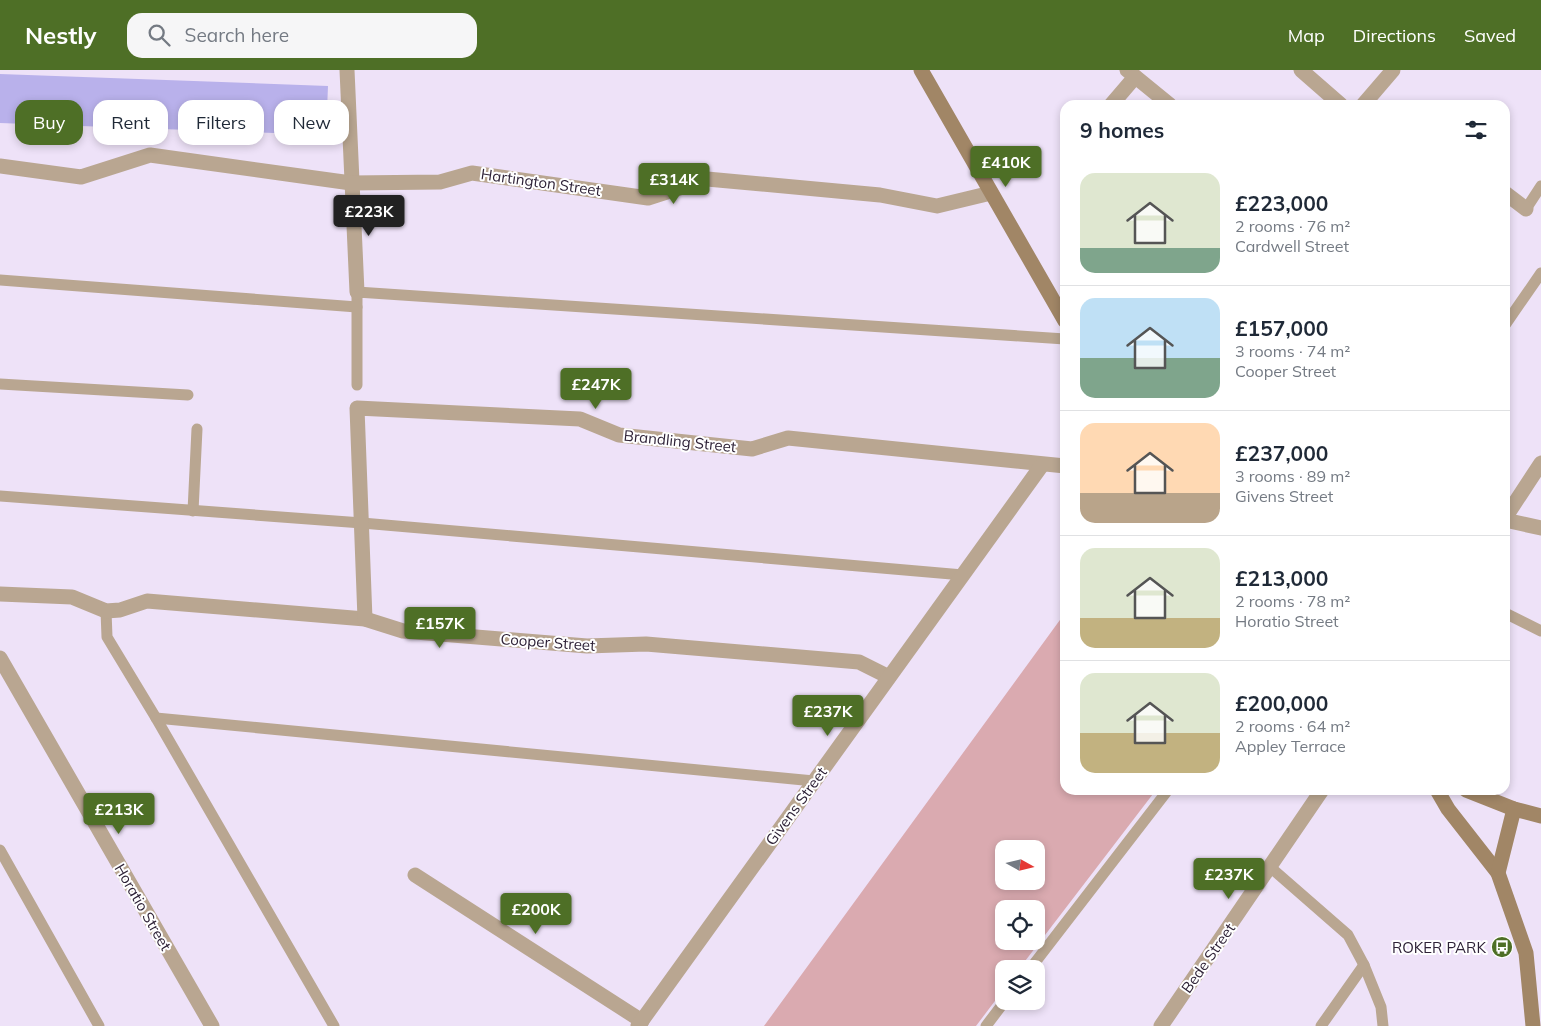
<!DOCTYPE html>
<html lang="en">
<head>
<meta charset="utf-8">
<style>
  :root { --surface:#fff; --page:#f6f6f7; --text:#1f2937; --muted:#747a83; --line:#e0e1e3; --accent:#4e6f26 }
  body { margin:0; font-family:Mulish,sans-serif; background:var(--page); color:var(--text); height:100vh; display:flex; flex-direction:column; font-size:19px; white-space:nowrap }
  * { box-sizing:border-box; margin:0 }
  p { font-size:16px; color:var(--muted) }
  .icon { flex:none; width:28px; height:28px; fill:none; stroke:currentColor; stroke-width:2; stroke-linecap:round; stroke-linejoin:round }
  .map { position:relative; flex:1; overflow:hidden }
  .drawer { position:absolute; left:1060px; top:30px; width:450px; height:695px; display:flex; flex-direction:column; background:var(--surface); border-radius:15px; box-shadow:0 2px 8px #0003 }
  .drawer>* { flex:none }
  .hud { position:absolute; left:15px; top:30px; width:475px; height:45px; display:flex; gap:10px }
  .needle { width:32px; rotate:98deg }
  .fabs { position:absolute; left:995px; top:770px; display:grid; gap:10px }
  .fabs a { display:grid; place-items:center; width:50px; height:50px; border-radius:10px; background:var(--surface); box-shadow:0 2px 8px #0003; font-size:25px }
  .price { position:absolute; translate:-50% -42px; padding:0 11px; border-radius:5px; background:var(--accent); color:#fff; font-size:16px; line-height:32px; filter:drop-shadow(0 1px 2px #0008) }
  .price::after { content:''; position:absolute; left:50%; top:30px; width:15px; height:11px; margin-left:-8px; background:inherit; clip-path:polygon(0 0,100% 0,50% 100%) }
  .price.current { background:#222; color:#fff }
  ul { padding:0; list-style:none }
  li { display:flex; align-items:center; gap:15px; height:125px; padding:0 20px }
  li+li { border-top:1px solid var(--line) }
  li span { display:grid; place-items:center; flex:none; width:140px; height:100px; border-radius:15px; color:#555 }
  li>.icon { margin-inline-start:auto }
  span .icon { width:60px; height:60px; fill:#fffc; stroke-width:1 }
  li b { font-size:21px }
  h2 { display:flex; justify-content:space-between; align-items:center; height:60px; padding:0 20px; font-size:21px }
  .pill { padding:0 18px; border-radius:15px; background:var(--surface); box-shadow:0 2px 8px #0003; font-size:18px; line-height:45px }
  .pill.current { background:var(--accent); color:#fff }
  header { display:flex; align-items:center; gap:30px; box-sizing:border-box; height:70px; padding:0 25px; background:var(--accent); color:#fff }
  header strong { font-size:24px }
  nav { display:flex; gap:28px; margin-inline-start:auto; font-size:18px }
  .search { width:350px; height:45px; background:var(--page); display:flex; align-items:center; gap:12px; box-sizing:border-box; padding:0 18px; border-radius:15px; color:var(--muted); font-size:19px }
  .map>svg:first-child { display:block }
  .green { fill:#daaab0; fill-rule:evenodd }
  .building { fill:#b9b1eb }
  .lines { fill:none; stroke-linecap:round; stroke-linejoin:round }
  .lane { stroke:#b9a691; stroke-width:11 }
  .street { stroke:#b9a691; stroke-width:15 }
  .secondary { stroke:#a18666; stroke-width:15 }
  .labels { text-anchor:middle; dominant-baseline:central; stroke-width:4; stroke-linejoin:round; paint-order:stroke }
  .street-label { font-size:15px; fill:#2e2237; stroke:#fff }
  .poi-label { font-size:15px; fill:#2e2237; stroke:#fff; text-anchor:end }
</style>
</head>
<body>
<header>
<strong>Nestly</strong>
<div class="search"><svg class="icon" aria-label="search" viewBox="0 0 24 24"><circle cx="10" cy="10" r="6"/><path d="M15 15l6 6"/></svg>Search here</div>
<nav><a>Map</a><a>Directions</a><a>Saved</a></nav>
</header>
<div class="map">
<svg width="1541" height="956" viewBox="0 0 1541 956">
  <rect width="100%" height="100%" fill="#eee2f8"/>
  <path class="green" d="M1065,543V720H1156L1019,899H1004V919L976,956H764ZM1004,779H1036V811H1004ZM1004,839H1036V871H1004Z"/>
  <path class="building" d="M0,4L328,16L326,65L0,53Z"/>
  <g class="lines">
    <g class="lane">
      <path d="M1526,139L1541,116"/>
      <path d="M0,210L357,237"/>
      <path d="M1505,255L1541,203"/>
      <path d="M0,314L188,325"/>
      <path d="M357,315V222L1065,269"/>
      <path d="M0,426L362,453L963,505"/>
      <path d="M193,441L197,359"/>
      <path d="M106,541L107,567L156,648L334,956"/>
      <path d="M1505,543L1541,561"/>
      <path d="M156,648L814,711"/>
      <path d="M0,780L99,956"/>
      <path d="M1270,797L1348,865L1364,895L1381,937L1383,956"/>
      <path d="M1030,899L1168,720"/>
      <path d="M986,956L1005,931"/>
      <path d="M1321,956L1364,895"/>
    </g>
    <g class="street">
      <path d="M347,0L357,222"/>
      <path d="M1127,0L1170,35"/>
      <path d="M1301,0L1341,35"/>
      <path d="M1111,35L1135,7"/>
      <path d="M1363,35L1393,0"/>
      <path d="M0,96L81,107L150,85L351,113L440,112L472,103L648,128L707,109L880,125L937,136L991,123"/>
      <path d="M1505,123L1526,139"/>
      <path d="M1505,448L1541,393"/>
      <path d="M1505,450L1541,458"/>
      <path d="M0,524L72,527L106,541L120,540L147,531L365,549L403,561L587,576L646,574L859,592L889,607"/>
      <path d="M365,549L357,338L580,349L619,365L752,379L788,368L1065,396"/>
      <path d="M0,588L212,956"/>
      <path d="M415,805L642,951"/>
      <path d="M638,956L1042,395"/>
      <path d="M1161,956L1322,720"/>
    </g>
    <g class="secondary">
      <path d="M921,0L1065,251"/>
      <path d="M1437,720L1448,739L1498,803L1526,883L1533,956"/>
      <path d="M1466,720L1514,739L1541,746"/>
      <path d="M1498,803L1514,739"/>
    </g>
  </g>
  <defs>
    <g id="bus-disc" transform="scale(1.125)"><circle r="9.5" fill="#4e6f26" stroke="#fff"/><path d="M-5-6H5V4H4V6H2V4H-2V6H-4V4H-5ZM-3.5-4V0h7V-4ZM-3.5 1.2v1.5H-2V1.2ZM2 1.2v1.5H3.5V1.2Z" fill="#fff"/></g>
  </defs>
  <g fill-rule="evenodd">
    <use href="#bus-disc" x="1502" y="877"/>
  </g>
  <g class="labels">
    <g class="street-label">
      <text transform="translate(541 112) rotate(8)">Hartington Street</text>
      <text transform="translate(680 371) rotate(6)">Brandling Street</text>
      <text transform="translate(548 572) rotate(4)">Cooper Street</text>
      <text transform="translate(796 736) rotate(-54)">Givens Street</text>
      <text transform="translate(143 837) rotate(60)">Horatio Street</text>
      <text transform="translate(1208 888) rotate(-55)">Bede Street</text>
    </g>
    <g class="poi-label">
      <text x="1486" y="877">ROKER PARK</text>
    </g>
  </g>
</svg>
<div class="fabs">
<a><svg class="needle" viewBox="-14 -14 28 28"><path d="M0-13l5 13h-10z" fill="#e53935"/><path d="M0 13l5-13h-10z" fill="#747a83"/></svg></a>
<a><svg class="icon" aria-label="locate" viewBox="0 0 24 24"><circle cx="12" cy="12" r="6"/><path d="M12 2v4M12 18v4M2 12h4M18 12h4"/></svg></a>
<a><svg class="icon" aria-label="layers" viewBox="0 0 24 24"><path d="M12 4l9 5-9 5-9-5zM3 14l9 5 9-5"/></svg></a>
</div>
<b class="price" style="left:1006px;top:118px">£410K</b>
<b class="price" style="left:674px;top:135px">£314K</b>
<b class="price current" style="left:369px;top:167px">£223K</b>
<b class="price" style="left:596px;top:340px">£247K</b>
<b class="price" style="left:440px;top:579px">£157K</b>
<b class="price" style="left:828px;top:667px">£237K</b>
<b class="price" style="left:119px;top:765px">£213K</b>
<b class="price" style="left:1229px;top:830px">£237K</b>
<b class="price" style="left:536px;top:865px">£200K</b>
<div class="hud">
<a class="pill current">Buy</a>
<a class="pill">Rent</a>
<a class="pill">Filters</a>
<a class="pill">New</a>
</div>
<section class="drawer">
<h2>9 homes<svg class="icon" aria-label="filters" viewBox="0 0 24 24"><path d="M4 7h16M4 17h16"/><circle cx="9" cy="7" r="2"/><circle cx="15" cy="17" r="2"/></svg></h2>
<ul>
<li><span style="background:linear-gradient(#dfe7d0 75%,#7fa58c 0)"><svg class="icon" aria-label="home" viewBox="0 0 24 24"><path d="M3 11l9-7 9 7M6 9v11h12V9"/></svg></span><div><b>£223,000</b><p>2 rooms · 76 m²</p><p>Cardwell Street</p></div></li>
<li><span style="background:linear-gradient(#bfe0f5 60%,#7fa58c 0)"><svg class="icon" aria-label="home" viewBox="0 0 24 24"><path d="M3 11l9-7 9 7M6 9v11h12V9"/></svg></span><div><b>£157,000</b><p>3 rooms · 74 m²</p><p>Cooper Street</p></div></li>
<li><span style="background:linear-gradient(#ffd9b3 70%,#b9a48a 0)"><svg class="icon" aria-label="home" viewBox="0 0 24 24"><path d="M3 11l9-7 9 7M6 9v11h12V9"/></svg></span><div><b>£237,000</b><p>3 rooms · 89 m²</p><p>Givens Street</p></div></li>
<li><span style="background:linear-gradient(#dfe7d0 70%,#c2b280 0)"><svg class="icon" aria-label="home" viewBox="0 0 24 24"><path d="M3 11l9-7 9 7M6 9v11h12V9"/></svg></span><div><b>£213,000</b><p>2 rooms · 78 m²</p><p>Horatio Street</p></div></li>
<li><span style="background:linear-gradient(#dfe7d0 60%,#c2b280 0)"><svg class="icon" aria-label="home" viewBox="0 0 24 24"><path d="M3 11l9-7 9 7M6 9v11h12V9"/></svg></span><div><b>£200,000</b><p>2 rooms · 64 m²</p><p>Appley Terrace</p></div></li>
</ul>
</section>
</div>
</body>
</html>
